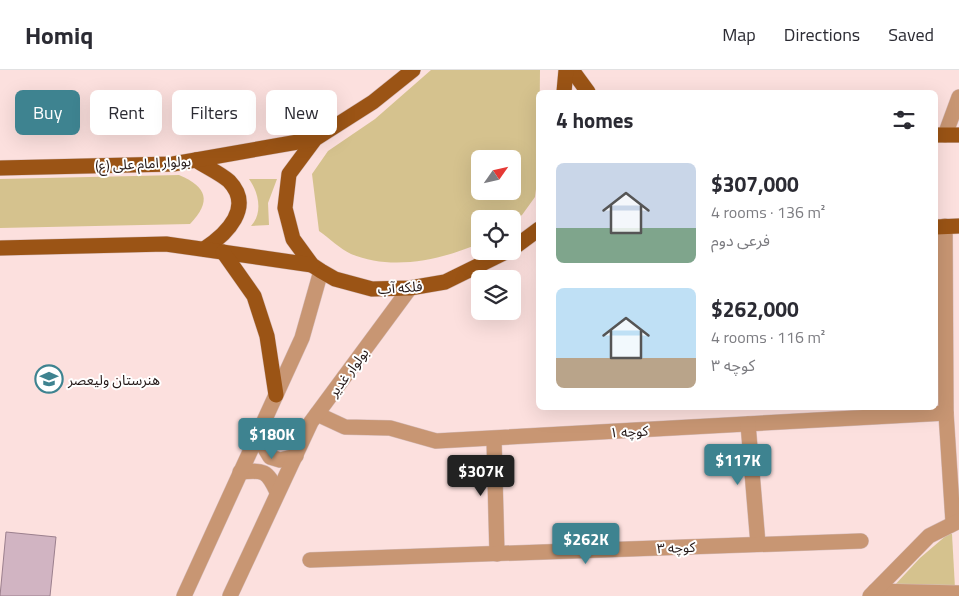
<!DOCTYPE html>
<html lang="en">
<head>
<meta charset="utf-8">
<style>
  :root { --surface:#fff; --page:#f2f2f3; --text:#2b2b33; --muted:#7c7c81; --line:#e1e1e2; --accent:#3e8390 }
  body { margin:0; font-family:"Titillium Web","Noto Sans Arabic",sans-serif; background:var(--page); color:var(--text); height:100vh; display:flex; flex-direction:column; font-size:19px; white-space:nowrap }
  * { box-sizing:border-box; margin:0 }
  p { font-size:16px; color:var(--muted) }
  .icon { flex:none; width:28px; height:28px; fill:none; stroke:currentColor; stroke-width:2; stroke-linecap:round; stroke-linejoin:round }
  .map { position:relative; flex:1; overflow:hidden }
  .sheet { position:absolute; left:536px; top:20px; width:402px; height:320px; display:flex; flex-direction:column; background:var(--surface); border-radius:8px; box-shadow:0 5px 20px #0002 }
  .sheet>* { flex:none }
  .guide { position:absolute; left:15px; top:20px; width:446px; height:45px; display:flex; gap:10px }
  .needle { width:32px; rotate:56deg }
  .fabs { position:absolute; left:471px; top:80px; display:grid; gap:10px }
  .fabs a { display:grid; place-items:center; width:50px; height:50px; border-radius:8px; background:var(--surface); box-shadow:0 5px 20px #0002; font-size:25px }
  .price { position:absolute; translate:-50% -42px; padding:0 11px; border-radius:5px; background:var(--accent); color:#fff; font-size:16px; line-height:32px; filter:drop-shadow(0 1px 2px #0008) }
  .price::after { content:''; position:absolute; left:50%; top:30px; width:15px; height:11px; margin-left:-8px; background:inherit; clip-path:polygon(0 0,100% 0,50% 100%) }
  .price.selected { background:#222; color:#fff }
  ul { padding:0; list-style:none }
  li { display:flex; align-items:center; gap:15px; height:125px; padding:0 20px }
  li span { display:grid; place-items:center; flex:none; width:140px; height:100px; border-radius:8px; color:#555 }
  li>.icon { margin-inline-start:auto }
  span .icon { width:60px; height:60px; fill:#fffc; stroke-width:1 }
  li b { font-size:21px }
  h2 { display:flex; justify-content:space-between; align-items:center; height:60px; padding:0 20px; font-size:21px }
  .pill { padding:0 18px; border-radius:8px; background:var(--surface); box-shadow:0 5px 20px #0002; font-size:18px; line-height:45px }
  .pill.selected { background:var(--accent); color:#fff }
  header { display:flex; align-items:center; gap:30px; box-sizing:border-box; height:70px; padding:0 25px; background:var(--surface); border-bottom:1px solid var(--line) }
  header strong { font-size:24px }
  nav { display:flex; gap:28px; margin-inline-start:auto; font-size:18px }
  .map>svg:first-child { display:block }
  .green { fill:#d5c28e; fill-rule:evenodd }
  .building { fill:#d1b4c2; stroke:#9b7f8d }
  .lines { fill:none; stroke-linecap:round; stroke-linejoin:round }
  .minor-casing { stroke:#d5bcba; stroke-width:16 }
  .major-casing { stroke:#d5bcba; stroke-width:16 }
  .minor { stroke:#c89673; stroke-width:15 }
  .major { stroke:#9b5415; stroke-width:15 }
  .labels { text-anchor:middle; dominant-baseline:central; stroke-width:4; stroke-linejoin:round; paint-order:stroke }
  .street-label { font-size:14px; fill:#241817; stroke:#fff }
  .poi-label { font-size:14px; fill:#241817; stroke:#fff; text-anchor:start }
</style>
</head>
<body>
<header>
<strong>Homiq</strong>
<nav><a>Map</a><a>Directions</a><a>Saved</a></nav>
</header>
<div class="map">
<svg width="959" height="526" viewBox="0 0 959 526">
  <rect width="100%" height="100%" fill="#fce0de"/>
  <g class="green">
    <path d="M431,0H540L539,95L535,127L522,145L513,151L512,149H480V173C442,190 392,201 351,184C340,179 329,168 319,161L312,104L328,81L375,49ZM480,89H512V121H480Z"/>
    <path d="M179,105C207,117 212,131 190,154L0,158V109Z"/>
    <path d="M249,109H277L268,133L269,155L251,156C263,143 259,123 249,109Z"/>
    <path d="M948,464H952L955,518H892L920,488Z"/>
  </g>
  <path class="building" d="M6,462L56,467L50,526H0Z"/>
  <g class="lines">
    <g class="minor-casing">
      <g id="minor">
        <path d="M945,65L959,27"/>
        <path d="M945,156L946,343L953,452"/>
        <path d="M317,344L345,357L390,358L436,371L946,343"/>
        <path d="M748,354L758,474"/>
        <path d="M260,358L261,372L270,387L280,390L296,386"/>
        <path d="M494,369L497,484"/>
        <path d="M240,402C264,400 267,400 277,422"/>
        <path d="M310,490L861,471"/>
        <path d="M875,521L959,523"/>
        <path d="M184,526L302,268L321,201"/>
        <path d="M230,526L311,352L410,218"/>
        <path d="M870,526L929,466L959,451"/>
      </g>
    </g>
    <g class="major-casing">
      <g id="major">
        <path d="M413,0L373,32L315,69L289,104L285,138L293,169L312,195L321,201L335,209L372,219L410,218L445,212L508,181"/>
        <path d="M572,0L588,22"/>
        <path d="M564,22L566,0"/>
        <path d="M936,65H959"/>
        <path d="M196,90C206,97 220,103 229,111C254,137 227,164 204,179"/>
        <path d="M0,98L173,94L315,69"/>
        <path d="M936,157L959,156"/>
        <path d="M0,178L166,174L312,195"/>
        <path d="M512,179L539,159"/>
        <path d="M223,182L254,226L267,266L276,325"/>
      </g>
    </g>
    <use href="#minor" class="minor"/>
    <use href="#major" class="major"/>
  </g>
  <defs>
    <g id="school-ring" transform="scale(1.4375)"><circle r="9.5" fill="#fff" stroke="#3e8390" stroke-width="1.5"/><path d="M0-5L7-2L0 1L-7-2ZM-4 1L0 2.5L4 1V4Q0 6-4 4Z" fill="#3e8390"/></g>
  </defs>
  <g fill-rule="evenodd">
    <use href="#school-ring" x="49" y="309"/>
  </g>
  <g class="labels">
    <g class="street-label">
      <text transform="translate(143 93) rotate(-3)">بولوار امام علی (ع)</text>
      <text transform="translate(400 217) rotate(-4)">فلکه آب</text>
      <text transform="translate(348 302) rotate(-53)">بولوار غدیر</text>
      <text transform="translate(629 361) rotate(-3)">کوچه ۱</text>
      <text transform="translate(676 477) rotate(-2)">کوچه ۳</text>
    </g>
    <g class="poi-label">
      <text x="68" y="309">هنرستان ولیعصر</text>
    </g>
  </g>
</svg>
<div class="fabs">
<a><svg class="needle" viewBox="-14 -14 28 28"><path d="M0-13l5 13h-10z" fill="#e53935"/><path d="M0 13l5-13h-10z" fill="#7c7c81"/></svg></a>
<a><svg class="icon" aria-label="locate" viewBox="0 0 24 24"><circle cx="12" cy="12" r="6"/><path d="M12 2v4M12 18v4M2 12h4M18 12h4"/></svg></a>
<a><svg class="icon" aria-label="layers" viewBox="0 0 24 24"><path d="M12 4l9 5-9 5-9-5zM3 14l9 5 9-5"/></svg></a>
</div>
<b class="price" style="left:272px;top:390px">$180K</b>
<b class="price" style="left:738px;top:416px">$117K</b>
<b class="price selected" style="left:481px;top:427px">$307K</b>
<b class="price" style="left:586px;top:495px">$262K</b>
<div class="guide">
<a class="pill selected">Buy</a>
<a class="pill">Rent</a>
<a class="pill">Filters</a>
<a class="pill">New</a>
</div>
<section class="sheet">
<h2>4 homes<svg class="icon" aria-label="filters" viewBox="0 0 24 24"><path d="M4 7h16M4 17h16"/><circle cx="9" cy="7" r="2"/><circle cx="15" cy="17" r="2"/></svg></h2>
<ul>
<li><span style="background:linear-gradient(#c9d6e8 65%,#7fa58c 0)"><svg class="icon" aria-label="home" viewBox="0 0 24 24"><path d="M3 11l9-7 9 7M6 9v11h12V9"/></svg></span><div><b>$307,000</b><p>4 rooms · 136 m²</p><p>فرعی دوم</p></div></li>
<li><span style="background:linear-gradient(#bfe0f5 70%,#b9a48a 0)"><svg class="icon" aria-label="home" viewBox="0 0 24 24"><path d="M3 11l9-7 9 7M6 9v11h12V9"/></svg></span><div><b>$262,000</b><p>4 rooms · 116 m²</p><p>کوچه ۳</p></div></li>
</ul>
</section>
</div>
</body>
</html>
